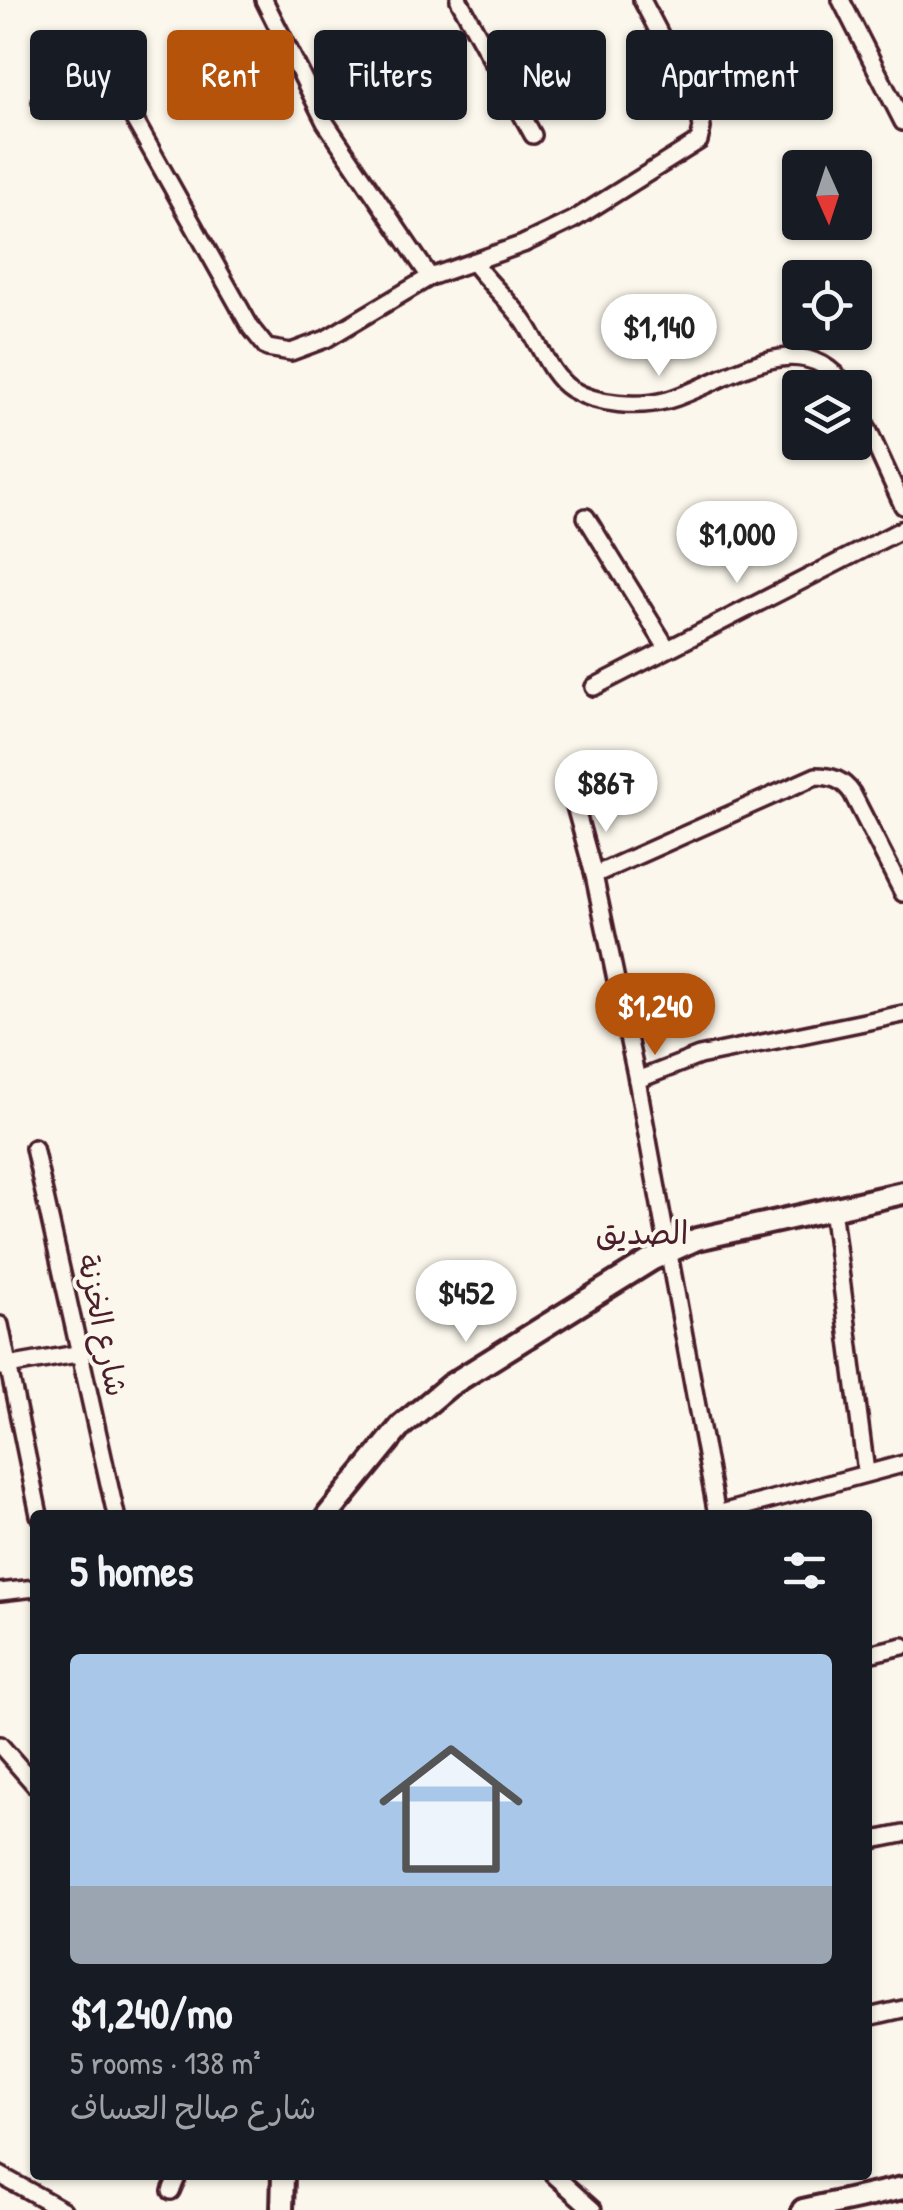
<!DOCTYPE html>
<html lang="en">
<head>
<meta charset="utf-8">
<style>
  :root { --surface:#171b24; --page:#242831; --text:#f1f3f6; --muted:#9ea1a6; --line:#363941; --accent:#b45309 }
  body { margin:0; font-family:"Patrick Hand","Playpen Sans Arabic",sans-serif; background:var(--page); color:var(--text); height:100vh; display:flex; flex-direction:column; font-size:38px; white-space:nowrap }
  * { box-sizing:border-box; margin:0 }
  p { font-size:32px; color:var(--muted) }
  .icon { flex:none; width:55px; height:55px; fill:none; stroke:currentColor; stroke-width:2; stroke-linecap:round; stroke-linejoin:round }
  .map { position:relative; flex:1; overflow:hidden }
  .drawer { position:absolute; left:30px; top:1510px; width:842px; height:670px; display:flex; flex-direction:column; background:var(--surface); border-radius:10px; box-shadow:0 2px 8px #0004 }
  .drawer>* { flex:none }
  .top-card { position:absolute; left:30px; top:30px; width:845px; height:90px; display:flex; gap:20px }
  .needle { width:65px; rotate:177deg }
  .buttons { position:absolute; left:782px; top:150px; display:grid; gap:20px }
  .buttons a { display:grid; place-items:center; width:90px; height:90px; border-radius:10px; background:var(--surface); box-shadow:0 2px 8px #0004; font-size:50px }
  .price { position:absolute; translate:-50% -85px; padding:0 22px; border-radius:35px; background:#fff; color:#222; font-size:32px; line-height:65px; filter:drop-shadow(0 2px 5px #0008) }
  .price::after { content:''; position:absolute; left:50%; top:60px; width:30px; height:22px; margin-left:-15px; background:inherit; clip-path:polygon(0 0,100% 0,50% 100%) }
  .price.selected { background:var(--accent); color:#fff }
  ul { padding:0; list-style:none }
  li { display:grid; align-content:center; gap:20px; height:530px; padding:0 40px }
  li+li { border-top:2px solid var(--line) }
  li span { display:grid; place-items:center; height:310px; border-radius:10px; color:#555 }
  li>.icon { margin-inline-start:auto }
  span .icon { width:180px; height:180px; fill:#fffc; stroke-width:1 }
  li b { font-size:42px }
  h2 { display:flex; justify-content:space-between; align-items:center; height:120px; padding:0 40px; font-size:42px }
  .pill { padding:0 35px; border-radius:10px; background:var(--surface); box-shadow:0 2px 8px #0004; font-size:35px; line-height:90px }
  .pill.selected { background:var(--accent); color:#fff }
  .map>svg:first-child { display:block }
  .lines { fill:none; stroke-linecap:round; stroke-linejoin:round }
  .minor-casing { stroke:#4a1f2b; stroke-width:22 }
  .tertiary-casing { stroke:#4a1f2b; stroke-width:28 }
  .minor { stroke:#fbf7ec; stroke-width:15 }
  .tertiary { stroke:#fbf7ec; stroke-width:20 }
  .labels { text-anchor:middle; dominant-baseline:central; stroke-width:8; stroke-linejoin:round; paint-order:stroke }
  .street-label { font-size:30px; fill:#4a1f2b; stroke:#fbf7ec }
  .neighbourhood-label { font-size:32px; fill:#4a1f2b; stroke:#fbf7ec }
</style>
</head>
<body>
<div class="map">
<svg width="903" height="2210" viewBox="0 0 903 2210">
  <rect width="100%" height="100%" fill="#fbf7ec"/>
  <filter id="ink" filterUnits="userSpaceOnUse"><feTurbulence type="fractalNoise" baseFrequency=".01" numOctaves="2"/><feDisplacementMap in="SourceGraphic" scale="20" xChannelSelector="R" yChannelSelector="G"/><feConvolveMatrix kernelMatrix="1 2 1 2 8 2 1 2 1" color-interpolation-filters="sRGB"/></filter>
  <g filter="url(#ink)">
    <g class="lines">
      <g class="minor-casing">
        <g id="minor">
          <path d="M264,0L325,122L430,277"/>
          <path d="M459,0L533,135"/>
          <path d="M841,0L903,122"/>
          <path d="M41,101C73,83 92,62 121,96L251,328L267,348L291,352L326,339L430,277L523,244L573,220L699,141L702,128L699,109L642,0"/>
          <path d="M473,262C488,283 508,299 523,320C538,340 549,375 571,389C597,405 639,408 668,400C727,383 798,320 847,388"/>
          <path d="M855,401L903,506"/>
          <path d="M586,517L667,648"/>
          <path d="M594,687L903,529"/>
          <path d="M575,806L594,875L637,1080L717,1515"/>
          <path d="M594,875L816,776C832,776 843,780 852,793L903,893"/>
          <path d="M637,1080L699,1056L903,1014"/>
          <path d="M34,1148L116,1515"/>
          <path d="M832,1208L866,1472"/>
          <path d="M0,1325L39,1515"/>
          <path d="M2,1367L82,1353"/>
          <path d="M717,1514L903,1464"/>
          <path d="M0,1592L35,1588"/>
          <path d="M868,1654L903,1646"/>
          <path d="M0,1745L35,1785"/>
          <path d="M868,1841L903,1834"/>
          <path d="M868,2017L903,2009"/>
          <path d="M0,2175L63,2210"/>
          <path d="M554,2175L593,2210"/>
          <path d="M171,2191L178,2175"/>
        </g>
      </g>
      <g class="tertiary-casing">
        <g id="tertiary">
          <path d="M328,1515L401,1426L449,1386L651,1260L697,1239L903,1193"/>
          <path d="M282,2210L283,2175"/>
          <path d="M803,2210L903,2188"/>
        </g>
      </g>
      <use href="#minor" class="minor"/>
      <use href="#tertiary" class="tertiary"/>
    </g>
  </g>
  <g class="labels">
    <g class="street-label">
      <text transform="translate(103 1325) rotate(78)">شارع الخزنة</text>
    </g>
    <g class="neighbourhood-label">
      <text x="642" y="1232">الصديق</text>
    </g>
  </g>
</svg>
<div class="buttons">
<a><svg class="needle" viewBox="-14 -14 28 28"><path d="M0-13l5 13h-10z" fill="#e53935"/><path d="M0 13l5-13h-10z" fill="#9ea1a6"/></svg></a>
<a><svg class="icon" aria-label="locate" viewBox="0 0 24 24"><circle cx="12" cy="12" r="6"/><path d="M12 2v4M12 18v4M2 12h4M18 12h4"/></svg></a>
<a><svg class="icon" aria-label="layers" viewBox="0 0 24 24"><path d="M12 4l9 5-9 5-9-5zM3 14l9 5 9-5"/></svg></a>
</div>
<b class="price" style="left:659px;top:379px">$1,140</b>
<b class="price" style="left:737px;top:586px">$1,000</b>
<b class="price" style="left:606px;top:835px">$867</b>
<b class="price selected" style="left:655px;top:1058px">$1,240</b>
<b class="price" style="left:466px;top:1345px">$452</b>
<div class="top-card">
<a class="pill">Buy</a>
<a class="pill selected">Rent</a>
<a class="pill">Filters</a>
<a class="pill">New</a>
<a class="pill">Apartment</a>
</div>
<section class="drawer">
<h2>5 homes<svg class="icon" aria-label="filters" viewBox="0 0 24 24"><path d="M4 7h16M4 17h16"/><circle cx="9" cy="7" r="2"/><circle cx="15" cy="17" r="2"/></svg></h2>
<ul>
<li><span style="background:linear-gradient(#a9c7e8 75%,#9aa5b1 0)"><svg class="icon" aria-label="home" viewBox="0 0 24 24"><path d="M3 11l9-7 9 7M6 9v11h12V9"/></svg></span><div><b>$1,240/mo</b><p>5 rooms · 138 m²</p><p>شارع صالح العساف</p></div></li>
</ul>
</section>
</div>
</body>
</html>
